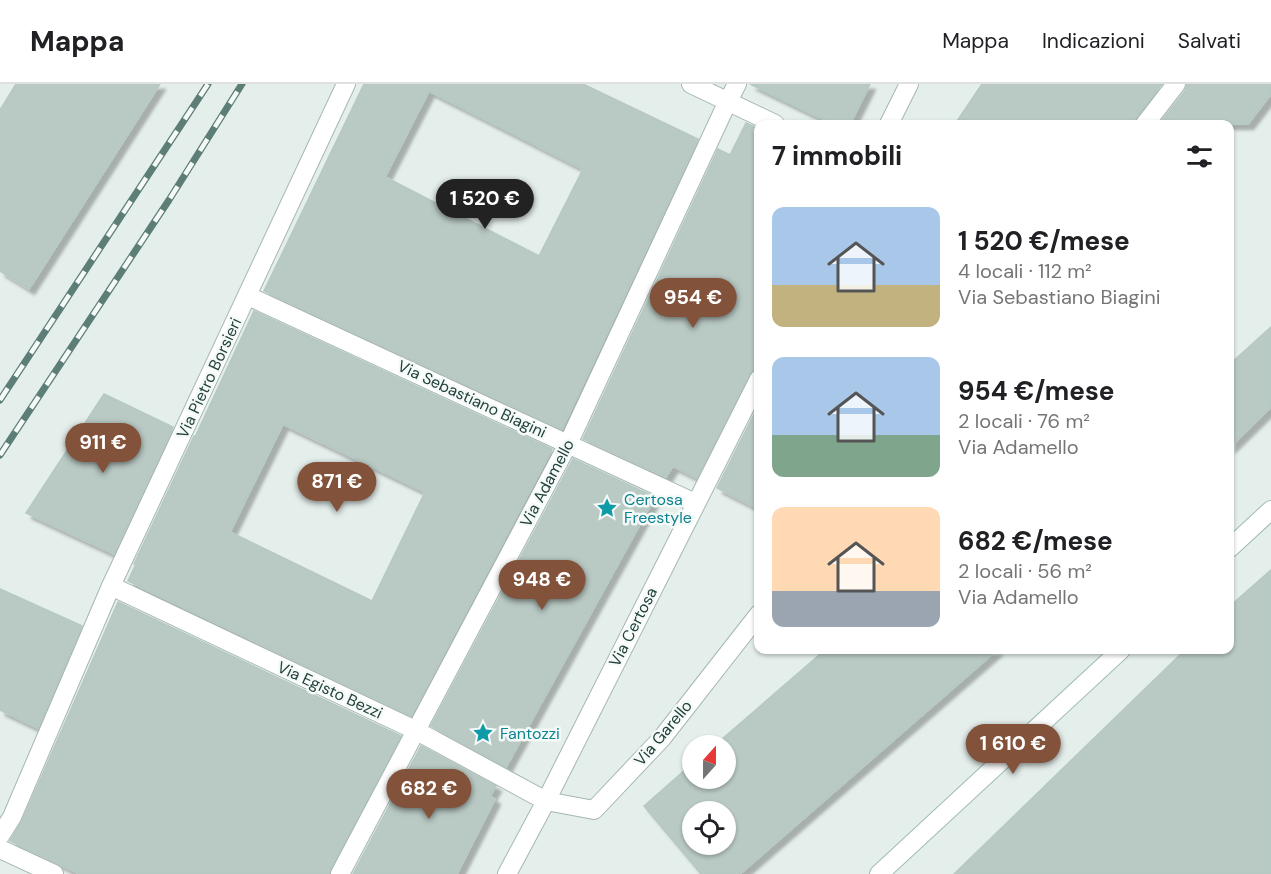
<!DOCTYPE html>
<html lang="it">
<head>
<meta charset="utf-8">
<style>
  :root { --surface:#fff; --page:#f2f2f2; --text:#202124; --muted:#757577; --line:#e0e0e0; --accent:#82523a }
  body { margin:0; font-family:"DM Sans",sans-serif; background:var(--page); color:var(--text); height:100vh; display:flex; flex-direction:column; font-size:22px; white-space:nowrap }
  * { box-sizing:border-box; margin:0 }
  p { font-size:20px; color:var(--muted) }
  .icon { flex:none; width:33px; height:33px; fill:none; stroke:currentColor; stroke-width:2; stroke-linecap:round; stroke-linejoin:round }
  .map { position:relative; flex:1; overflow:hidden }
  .panel { position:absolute; left:754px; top:36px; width:480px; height:534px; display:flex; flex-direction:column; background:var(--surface); border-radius:12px; box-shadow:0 2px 4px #0004 }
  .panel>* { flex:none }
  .needle { width:39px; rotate:21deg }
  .tools { position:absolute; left:682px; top:651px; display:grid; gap:12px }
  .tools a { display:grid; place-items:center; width:54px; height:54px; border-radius:50%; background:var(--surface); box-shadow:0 2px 4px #0004; font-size:30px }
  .price { position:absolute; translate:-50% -51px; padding:0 14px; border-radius:21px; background:var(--accent); color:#fff; font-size:20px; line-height:39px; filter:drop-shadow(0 2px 3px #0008) }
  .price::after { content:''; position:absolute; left:50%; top:36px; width:18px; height:14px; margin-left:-9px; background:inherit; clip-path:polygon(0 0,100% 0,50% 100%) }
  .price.active { background:#222; color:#fff }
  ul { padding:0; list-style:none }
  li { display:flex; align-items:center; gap:18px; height:150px; padding:0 18px }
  li span { display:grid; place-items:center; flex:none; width:168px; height:120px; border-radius:12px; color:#555 }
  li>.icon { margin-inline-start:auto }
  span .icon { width:72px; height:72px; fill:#fffc; stroke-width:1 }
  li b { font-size:26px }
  h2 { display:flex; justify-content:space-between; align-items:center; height:72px; padding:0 18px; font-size:26px }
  header { display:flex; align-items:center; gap:36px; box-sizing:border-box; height:84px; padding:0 30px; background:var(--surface); border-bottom:2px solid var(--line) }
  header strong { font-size:28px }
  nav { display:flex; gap:33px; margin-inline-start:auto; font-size:21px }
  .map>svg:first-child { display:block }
  .building { fill:#b9c9c4; stroke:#b6c9c2; stroke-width:1.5; fill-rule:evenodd; filter:url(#shadow) }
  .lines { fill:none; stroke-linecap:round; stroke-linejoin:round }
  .service-casing { stroke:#a6b7b3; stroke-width:20 }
  .minor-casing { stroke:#a6b7b3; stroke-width:20 }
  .secondary-casing { stroke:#a1bbb4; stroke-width:20 }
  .service { stroke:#fff; stroke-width:18 }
  .minor { stroke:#fff; stroke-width:18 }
  .secondary { stroke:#fff; stroke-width:18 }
  .rail-casing { stroke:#5d7d77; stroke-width:7 }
  .rail { stroke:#f5faf8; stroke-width:4.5; stroke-dasharray:14; stroke-linecap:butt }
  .labels { text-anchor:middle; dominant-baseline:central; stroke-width:5; stroke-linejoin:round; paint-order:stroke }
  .street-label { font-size:16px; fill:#22413c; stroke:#f5faf8 }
  .culture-label { font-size:16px; fill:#0d838f; stroke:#f5faf8; text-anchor:start }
</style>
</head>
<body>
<header>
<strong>Mappa</strong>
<nav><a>Mappa</a><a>Indicazioni</a><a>Salvati</a></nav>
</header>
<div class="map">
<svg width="1271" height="790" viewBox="0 0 1271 790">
  <defs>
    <filter id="shadow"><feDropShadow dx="5.5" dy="5.5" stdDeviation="1.5" flood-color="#0004"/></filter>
  </defs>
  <rect width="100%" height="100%" fill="#e4eeeb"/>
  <g class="building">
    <path d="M16,0H160L29,205L0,187V26Z"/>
    <path d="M364,0H583L698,55L562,345L264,207ZM429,7L583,85L539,172L385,93Z"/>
    <path d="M750,0H870L850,40H833Z"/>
    <path d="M982,0H1162L1136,33L1134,40H955Z"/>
    <path d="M1187,0H1271V10L1248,40H1159L1185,7Z"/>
    <path d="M746,39L759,45V284L753,285L749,290L697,394L673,382L666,393L583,355L718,65L730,71Z"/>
    <path d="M254,227L552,365L411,632L128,497L136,480H134L194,352L195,353ZM283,340L425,408L372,517L230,448Z"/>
    <path d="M1271,243V323L1230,363V280Z"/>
    <path d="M104,310L173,343L114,470L26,429Z"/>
    <path d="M759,320V425L717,404Z"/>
    <path d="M573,375L655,413L506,683L431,642Z"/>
    <path d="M1271,486V790H954L1185,566H1230V522Z"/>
    <path d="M0,505L82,542L38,644L0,626Z"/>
    <path d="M118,518L401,652L329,790H80L10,757L22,737Z"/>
    <path d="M825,566H997L740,790H701L644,722L693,679V694H726V662H714ZM693,728H726V760H693Z"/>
    <path d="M421,662L496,702L490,712L495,715L457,790H353Z"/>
  </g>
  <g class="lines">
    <g class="service-casing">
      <path id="service" d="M728,17L737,0"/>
    </g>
    <g class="minor-casing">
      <g id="minor">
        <path d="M691,0L775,40"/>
        <path d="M889,40L909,0"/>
        <path d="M1145,40L1176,0"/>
        <path d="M248,212L695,419"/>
        <path d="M111,502L415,646L546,717L594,726L662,654L759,530"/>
        <path d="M0,752L12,733L111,502L346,0"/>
        <path d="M0,765L54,790"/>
        <path d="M340,790L568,360L728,17"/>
        <path d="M507,790L546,717L759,295"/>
      </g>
    </g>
    <g class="secondary-casing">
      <g id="secondary">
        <path d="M1230,464L1271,426"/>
        <path d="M879,790L1121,566"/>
      </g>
    </g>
    <use href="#service" class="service"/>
    <use href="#minor" class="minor"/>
    <use href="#secondary" class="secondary"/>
    <g class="rail-casing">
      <g id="rail">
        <path d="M0,316L208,0"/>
        <path d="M0,371L169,116L242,0"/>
      </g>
    </g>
    <use href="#rail" class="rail"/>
  </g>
  <defs>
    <g id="sight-bare" transform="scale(1.62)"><path d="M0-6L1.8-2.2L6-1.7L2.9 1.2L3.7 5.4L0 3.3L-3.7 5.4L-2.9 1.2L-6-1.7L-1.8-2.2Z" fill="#0f9aa8" stroke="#f5faf8" stroke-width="2.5" paint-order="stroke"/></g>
  </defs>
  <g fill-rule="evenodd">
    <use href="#sight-bare" x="607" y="424"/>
    <use href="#sight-bare" x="483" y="649"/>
  </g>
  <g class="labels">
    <g class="street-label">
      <text transform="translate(209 294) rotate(-65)">Via Pietro Borsieri</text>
      <text transform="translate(472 315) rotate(25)">Via Sebastiano Biagini</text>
      <text transform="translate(547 399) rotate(-62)">Via Adamello</text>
      <text transform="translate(633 543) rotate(-63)">Via Certosa</text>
      <text transform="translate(330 606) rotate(25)">Via Egisto Bezzi</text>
      <text transform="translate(663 649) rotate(-50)">Via Garello</text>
    </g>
    <g class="culture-label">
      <text x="624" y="415">Certosa<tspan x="624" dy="18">Freestyle</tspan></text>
      <text x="500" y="649">Fantozzi</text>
    </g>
  </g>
</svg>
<div class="tools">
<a><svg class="needle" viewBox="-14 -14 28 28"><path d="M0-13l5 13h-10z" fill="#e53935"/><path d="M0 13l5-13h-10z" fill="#757577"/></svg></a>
<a><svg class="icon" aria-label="locate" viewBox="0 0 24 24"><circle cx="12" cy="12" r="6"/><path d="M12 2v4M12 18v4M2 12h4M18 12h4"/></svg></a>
</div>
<b class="price active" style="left:485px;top:146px">1 520 €</b>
<b class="price" style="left:693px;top:245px">954 €</b>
<b class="price" style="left:103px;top:390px">911 €</b>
<b class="price" style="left:337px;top:429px">871 €</b>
<b class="price" style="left:542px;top:527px">948 €</b>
<b class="price" style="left:1013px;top:691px">1 610 €</b>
<b class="price" style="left:429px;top:736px">682 €</b>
<section class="panel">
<h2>7 immobili<svg class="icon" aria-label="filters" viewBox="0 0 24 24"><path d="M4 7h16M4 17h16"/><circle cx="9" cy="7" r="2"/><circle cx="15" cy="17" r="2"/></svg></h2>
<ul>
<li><span style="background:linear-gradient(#a9c7e8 65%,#c2b280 0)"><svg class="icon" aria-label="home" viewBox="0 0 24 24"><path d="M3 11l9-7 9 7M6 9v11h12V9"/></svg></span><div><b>1 520 €/mese</b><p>4 locali · 112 m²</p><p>Via Sebastiano Biagini</p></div></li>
<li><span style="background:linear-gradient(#a9c7e8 65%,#7fa58c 0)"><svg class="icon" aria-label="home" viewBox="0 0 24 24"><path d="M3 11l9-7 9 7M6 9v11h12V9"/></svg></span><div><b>954 €/mese</b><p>2 locali · 76 m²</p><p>Via Adamello</p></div></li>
<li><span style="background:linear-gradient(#ffd9b3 70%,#9aa5b1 0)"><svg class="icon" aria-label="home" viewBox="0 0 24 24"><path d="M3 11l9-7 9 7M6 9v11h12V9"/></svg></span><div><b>682 €/mese</b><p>2 locali · 56 m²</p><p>Via Adamello</p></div></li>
</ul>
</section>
</div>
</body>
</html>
